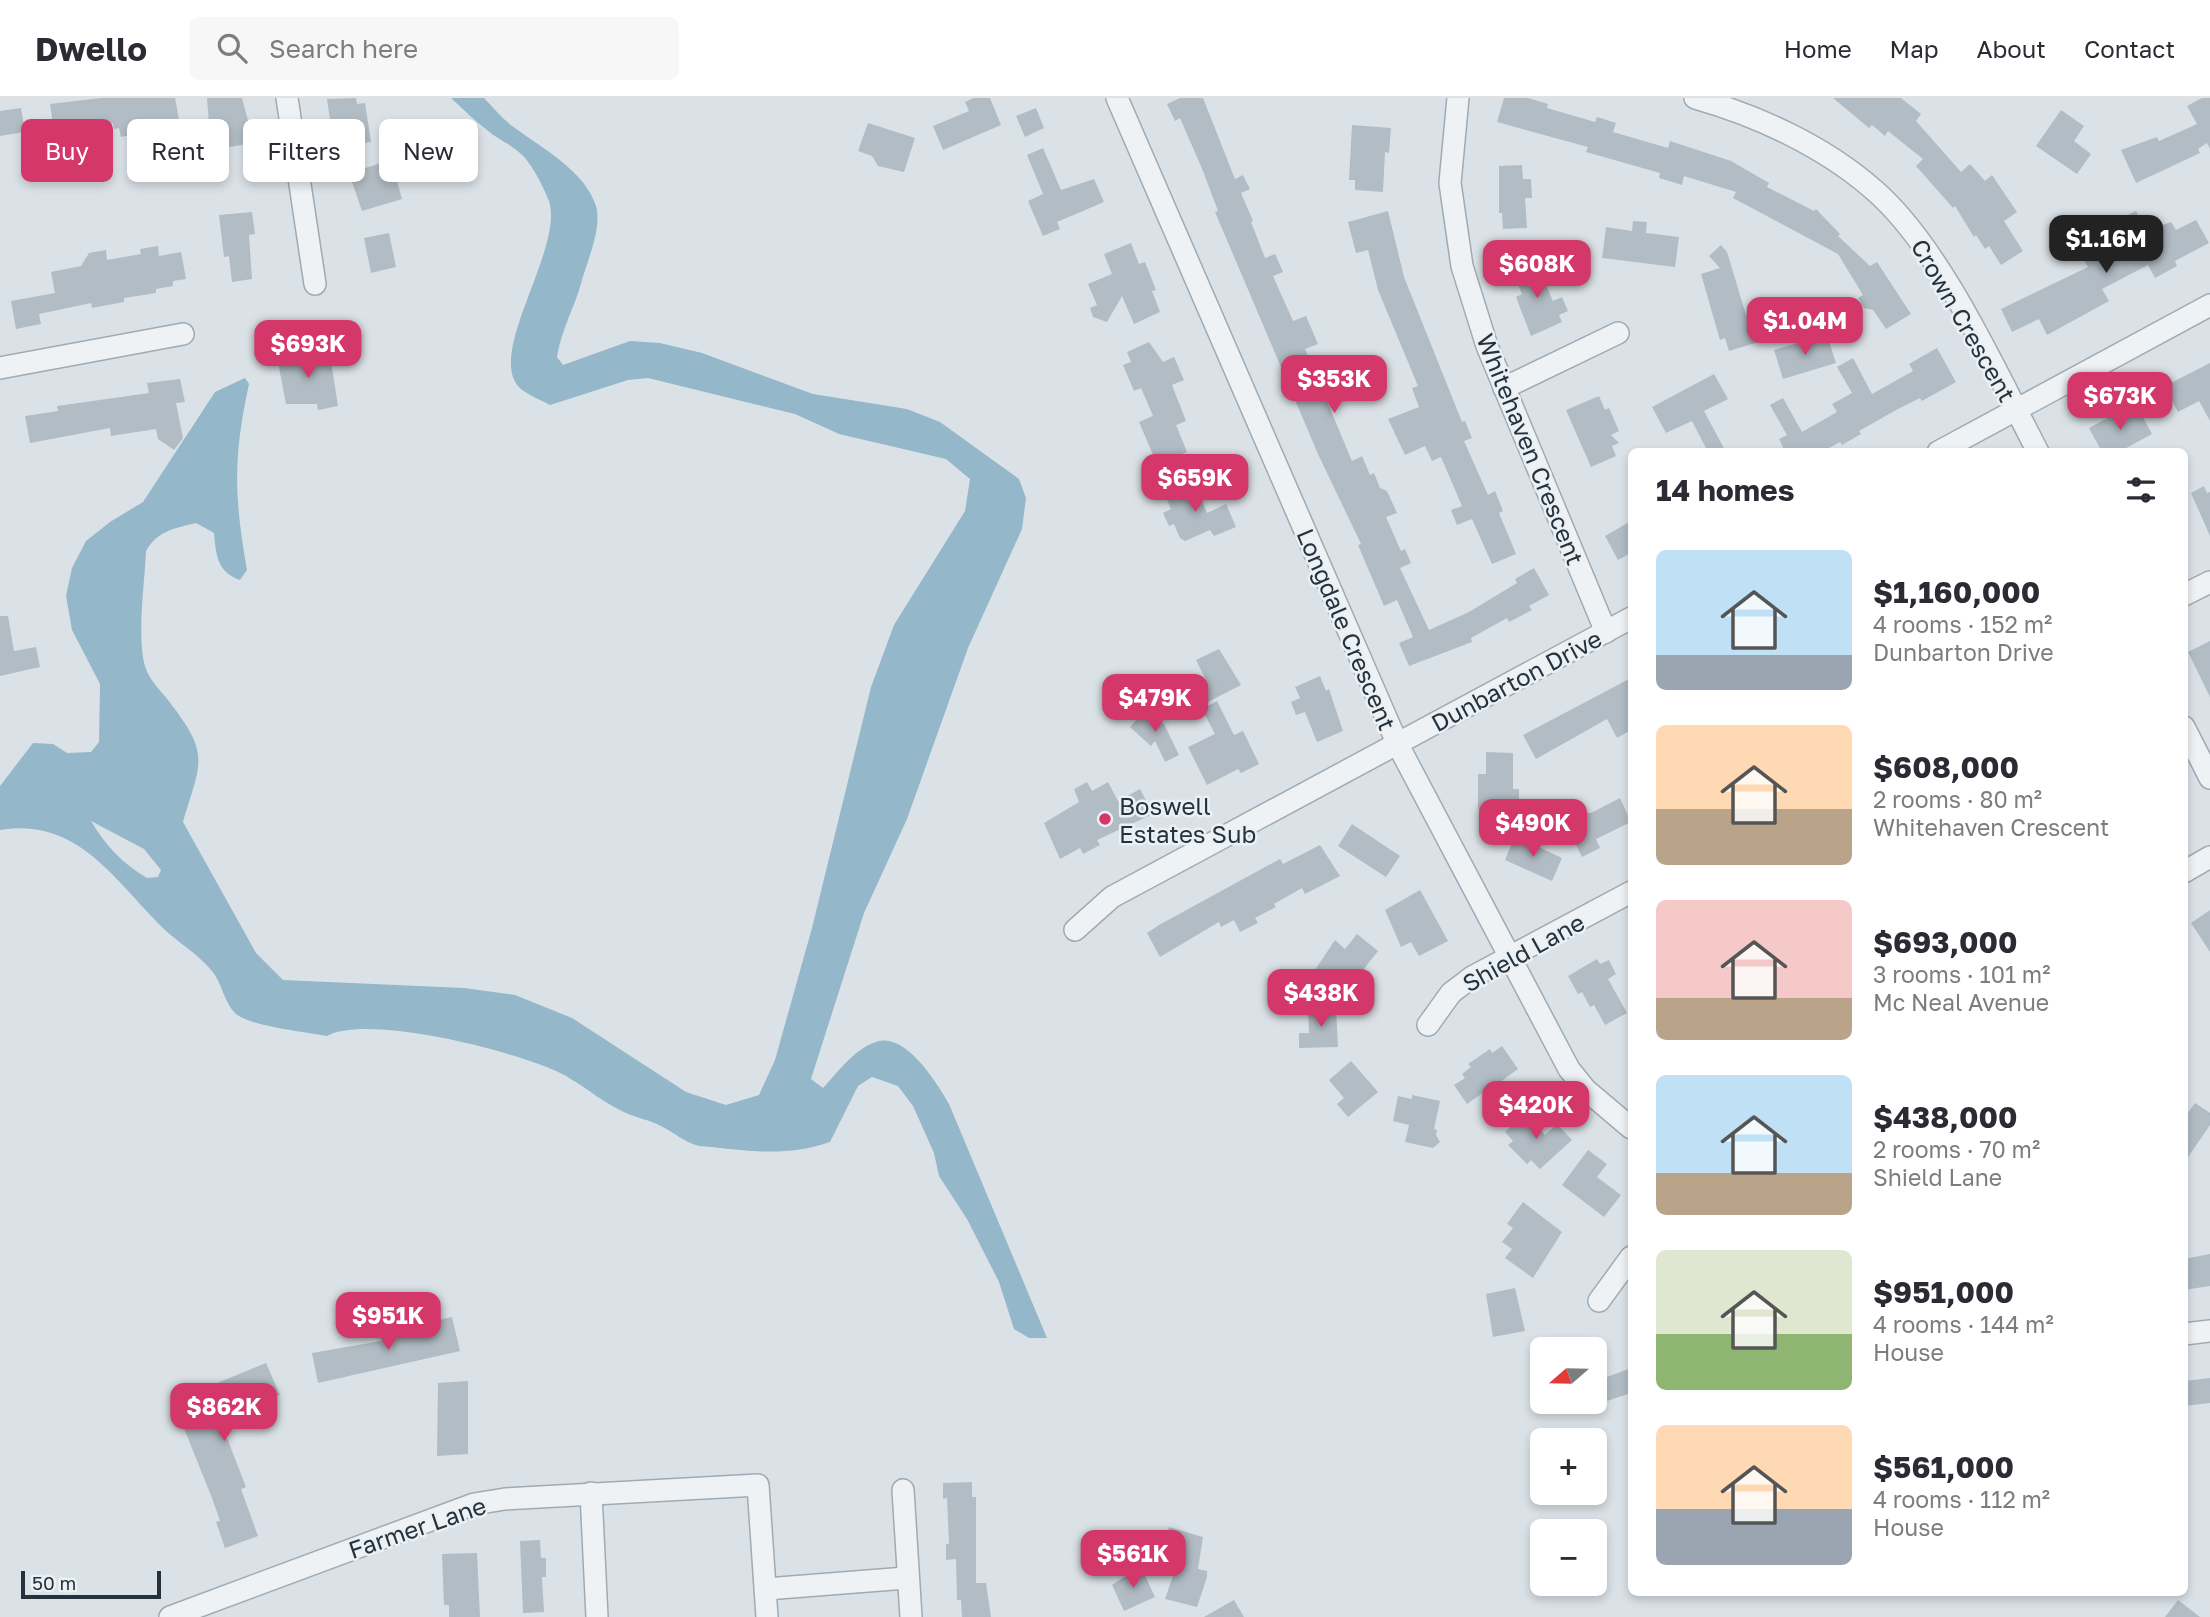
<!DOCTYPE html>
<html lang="en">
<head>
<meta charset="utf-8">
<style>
  :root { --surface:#fff; --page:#f7f7f7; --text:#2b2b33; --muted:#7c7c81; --line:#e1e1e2; --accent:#d4376a }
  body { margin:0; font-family:"Golos Text",sans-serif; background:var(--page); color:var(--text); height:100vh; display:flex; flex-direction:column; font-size:26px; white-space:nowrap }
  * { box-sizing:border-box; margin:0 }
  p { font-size:23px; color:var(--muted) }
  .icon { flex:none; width:38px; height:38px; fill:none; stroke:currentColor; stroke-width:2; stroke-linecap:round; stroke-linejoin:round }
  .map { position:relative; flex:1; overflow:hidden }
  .details { position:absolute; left:1628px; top:350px; width:560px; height:1148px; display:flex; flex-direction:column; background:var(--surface); border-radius:10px; box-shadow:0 4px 10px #0003 }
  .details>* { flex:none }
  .top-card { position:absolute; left:21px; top:21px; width:665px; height:63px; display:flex; gap:14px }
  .needle { width:46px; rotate:250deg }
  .buttons { position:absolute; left:1530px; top:1239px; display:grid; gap:14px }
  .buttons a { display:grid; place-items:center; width:77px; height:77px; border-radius:10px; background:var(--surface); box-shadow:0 4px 10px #0003; font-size:35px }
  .scale { position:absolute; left:21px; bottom:18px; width:140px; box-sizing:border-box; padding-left:7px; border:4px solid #25323d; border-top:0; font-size:19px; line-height:24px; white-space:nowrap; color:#25323d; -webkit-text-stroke:5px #eaf0f4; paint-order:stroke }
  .price { position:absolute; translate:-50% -60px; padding:0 16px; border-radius:14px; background:var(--accent); color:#fff; font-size:23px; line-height:46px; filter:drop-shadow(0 2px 4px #0008) }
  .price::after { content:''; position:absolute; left:50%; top:42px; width:21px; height:16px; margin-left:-10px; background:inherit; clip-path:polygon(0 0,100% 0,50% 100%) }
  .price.active { background:#222; color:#fff }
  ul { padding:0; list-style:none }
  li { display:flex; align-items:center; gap:21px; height:175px; padding:0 28px }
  li span { display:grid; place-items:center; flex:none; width:196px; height:140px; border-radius:10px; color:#555 }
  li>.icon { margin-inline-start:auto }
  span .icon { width:84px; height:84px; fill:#fffc; stroke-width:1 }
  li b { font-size:30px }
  h2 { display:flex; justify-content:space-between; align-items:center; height:84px; padding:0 28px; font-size:30px }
  .chip { padding:0 24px; border-radius:10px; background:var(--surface); box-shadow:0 4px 10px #0003; font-size:24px; line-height:63px }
  .chip.active { background:var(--accent); color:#fff }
  header { display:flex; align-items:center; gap:42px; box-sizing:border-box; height:98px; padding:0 35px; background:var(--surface); border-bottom:2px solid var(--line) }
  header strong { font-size:33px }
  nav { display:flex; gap:38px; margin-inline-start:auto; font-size:24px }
  .search { width:490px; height:63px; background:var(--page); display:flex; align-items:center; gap:18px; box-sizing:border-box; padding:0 24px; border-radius:10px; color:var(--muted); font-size:26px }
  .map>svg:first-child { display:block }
  .water { fill:#94b7c9; fill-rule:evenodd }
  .building { fill:#b2bcc4 }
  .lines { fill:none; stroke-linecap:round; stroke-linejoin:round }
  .minor-casing { stroke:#a1aab1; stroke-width:24 }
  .minor { stroke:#eef2f5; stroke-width:21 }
  .poi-dot { fill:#d4376a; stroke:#eaf0f4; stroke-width:2.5 }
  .labels { text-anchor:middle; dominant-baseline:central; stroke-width:5; stroke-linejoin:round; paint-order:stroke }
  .street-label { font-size:24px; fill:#25323d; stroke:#eaf0f4 }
  .poi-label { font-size:24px; fill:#25323d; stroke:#eaf0f4; text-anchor:start }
</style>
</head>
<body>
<header>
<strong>Dwello</strong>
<div class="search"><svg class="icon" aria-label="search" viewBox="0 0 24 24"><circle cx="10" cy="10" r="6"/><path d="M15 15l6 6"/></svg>Search here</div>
<nav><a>Home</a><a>Map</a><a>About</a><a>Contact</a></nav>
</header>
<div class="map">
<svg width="2210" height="1519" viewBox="0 0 2210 1519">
  <rect width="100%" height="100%" fill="#dbe2e7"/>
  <path class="water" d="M451,0H484C494,10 503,22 515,30C542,50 585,73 596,108C602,130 588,161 582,182C575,209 561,232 557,259L563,267L630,243L660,245L702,255L813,296L907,311L940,324L1019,381L1026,400L1022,431L968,550L907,721L864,815L811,981L823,990C838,974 854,951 876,944C905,933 937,985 949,1006L1047,1240H1029L1014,1231L999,1184L967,1121L939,1078L934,1055L913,1008L898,988L872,979L858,988L830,1044C784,1060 746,1052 699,1048C684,1044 675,1035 661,1028C650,1022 637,1020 626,1015C605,1006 587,990 566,978C525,955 368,915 327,938C308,934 247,928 235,915C224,904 222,885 212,873C199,857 179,845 164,831C115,783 78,719 0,732V688L33,645L53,646L67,655L91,654L99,644L100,586L72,532L66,498L72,470L86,443L110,424L143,404L215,294L245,280L249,286C233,360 234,397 247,472L240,482C217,474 216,457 214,435L196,425C175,430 157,433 146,453C145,482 136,545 146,571C150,583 163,595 171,606C211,658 200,665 183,724L256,855L283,882L464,890L515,897L572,920L686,994L726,1007L759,997L775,962L812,830L871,589L894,527L965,413L970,381L946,361L839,336L795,316L648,280L628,282L550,307C541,302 525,296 518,288C488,252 564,150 549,103C544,90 532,66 522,57C512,47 497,41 487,32C474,22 463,11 451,0ZM91,723L144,751L161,772L158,779L147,780C123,766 105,747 91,723Z"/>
  <g class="building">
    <path d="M101,0H175L180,27L121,39L119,30L114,31L113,25L102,26L101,23L55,28L58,49L43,51L39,28L53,26L50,6Z"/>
    <path d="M207,0H242L254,45L211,52Z"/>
    <path d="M356,0L357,6L365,5L371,44L339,49L336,29H331L327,1Z"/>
    <path d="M973,0H990L1001,27L943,52L933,28L969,13L965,4Z"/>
    <path d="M1180,0H1203L1235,81L1243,77L1250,91L1241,95L1253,123L1251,124L1265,160L1275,156L1283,174L1273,178L1293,223L1306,218L1318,246L1305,251L1352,363L1362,358L1370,377L1374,375L1380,390L1387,393L1397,415L1386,419L1401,453L1405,451L1411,465L1400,470L1429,532L1469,514L1517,485L1515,481L1534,470L1549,497L1529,508L1532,512L1509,524L1507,520L1471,540L1472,544L1409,568L1399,545L1413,539L1397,502L1384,508L1358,447L1361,446L1318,356L1215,114L1218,113L1203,73L1180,20L1175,23L1167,6Z"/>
    <path d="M1504,0H1528L1548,6L1547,10L1595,24L1597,19L1616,25L1613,34L1668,50L1670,43L1731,63L1769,85L1767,89L1814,113L1816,111L1840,136L1838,138L1870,168L1877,164L1911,216L1886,231L1873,212L1864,210L1858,200L1863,197L1838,156L1733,100L1736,94L1684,78L1682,87L1659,80L1660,75L1586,54L1588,49L1497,24Z"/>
    <path d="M1833,0H1901L1921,16L1916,23L1961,74L1970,66L1985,83L1992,77L2017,114L2004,123L2023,153L2001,167L1989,148L1985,151L1976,137L1974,139L1955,108L1953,110L1916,68L1923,61L1888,33L1885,38L1872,27L1869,30Z"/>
    <path d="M2202,0H2210V51L2207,45L2198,51L2200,55L2136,85L2121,52L2157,39L2159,43L2197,26L2187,8Z"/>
    <path d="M21,10L25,34L0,38V13Z"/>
    <path d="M1036,10L1044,30L1025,39L1016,18Z"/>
    <path d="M2061,12L2084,28L2074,43L2091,56L2077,76L2036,48Z"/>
    <path d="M868,25L915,40L904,74L878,68L872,58L858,53Z"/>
    <path d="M1352,27L1391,30L1389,55L1385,54L1383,94L1355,92V82H1349Z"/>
    <path d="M1043,50L1061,92L1094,81L1104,104L1057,124L1060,131L1043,138L1028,103L1043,96L1027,57Z"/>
    <path d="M391,62L402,101L362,113L349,75Z"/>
    <path d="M1522,67L1523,81H1531L1532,100H1525L1527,130L1503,131L1502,115H1499V68Z"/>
    <path d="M1388,113L1404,179L1462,324L1465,323L1472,340L1464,343L1488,397L1495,393L1503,413L1499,415L1516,456L1492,466L1472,421L1457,427L1451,412L1462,408L1441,359L1432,363L1425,348L1405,357L1388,321L1419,309L1412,290L1418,288L1378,192L1368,152L1356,155L1348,124Z"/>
    <path d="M2136,113L2145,133L2171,124L2176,132L2196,122L2209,145L2175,163L2177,168L2155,180L2148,167L2102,191L2109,203L2047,237L2039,221L2012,234L2001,211L2088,169L2082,158L2099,150L2104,161L2134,145L2123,119Z"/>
    <path d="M252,114L255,136L249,137L252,181L232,184L229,158L224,159L219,117Z"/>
    <path d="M1633,123L1647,124L1646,135L1679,139L1675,169L1602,160L1606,129L1632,133Z"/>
    <path d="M389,135L396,169L371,175L364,140Z"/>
    <path d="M1131,145L1139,166L1145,164L1156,192L1152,193L1160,214L1134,226L1122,198L1107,224L1093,219L1090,210L1097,207L1088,186L1112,176L1104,156Z"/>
    <path d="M1721,147L1727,154L1746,217L1757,214L1765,242L1729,253L1725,240L1720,242L1701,176L1720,170L1709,158Z"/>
    <path d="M158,148L159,158L181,154L186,181L173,183V188L156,191V195L124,200V204L92,210L91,205L39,216L41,226L16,231L11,203L55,195L51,174L81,168L89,155L106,152L107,162L141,156L140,151Z"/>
    <path d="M1535,162L1553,203L1562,199L1568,213L1559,217L1562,224L1531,238L1516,199L1522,196L1512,172Z"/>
    <path d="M1827,237L1836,265L1783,281L1774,252Z"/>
    <path d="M1149,244L1163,264L1174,259L1184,282L1172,287L1186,323L1176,327L1187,354L1157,366L1139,324L1153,318L1141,290L1134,293L1123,267L1131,264L1127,254Z"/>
    <path d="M1937,250L1956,284L1922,303L1920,300L1898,311L1859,333L1861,336L1842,347L1840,344L1822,354H1785L1779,341L1787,337L1770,307L1783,300L1802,334L1837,314L1832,306L1852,295L1837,269L1853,260L1872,296L1913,273L1909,266Z"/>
    <path d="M322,255L323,258L330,257L338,308L318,312L317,306H286L277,259Z"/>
    <path d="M2210,265V323L2199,303L2178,314L2165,288Z"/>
    <path d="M1714,276L1728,301L1704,313L1726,354H1708L1692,323L1666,335L1652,309Z"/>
    <path d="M180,281L185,304L176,305L183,340L174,352L158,341L156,331L111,338L110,330L30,345L25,318L58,313L57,308L149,295L147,285Z"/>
    <path d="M1599,298L1605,312L1609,310L1619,333L1611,337L1619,345L1612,348L1616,358L1591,369L1566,312Z"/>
    <path d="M2139,312L2152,336L2119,354H2102L2089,330L2117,315L2121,322Z"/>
    <path d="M1194,384L1207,415L1226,406L1236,429L1214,438L1210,432L1185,443L1180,440L1174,426L1169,428L1163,415L1171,411L1165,397Z"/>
    <path d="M2204,388L2207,395L2210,394V438L2191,395Z"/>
    <path d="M1631,423V455L1618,462L1605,438Z"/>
    <path d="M0,518H8L14,553L36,549L40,569L0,578Z"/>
    <path d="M2210,543V599L2188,554Z"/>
    <path d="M1219,551L1241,587L1206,605L1197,587L1206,582L1196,562Z"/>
    <path d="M1320,578L1326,593L1329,591L1343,633L1317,644L1305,614L1296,617L1291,604L1300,600L1295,589Z"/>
    <path d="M1631,580V632L1617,640L1607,621L1536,661L1523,637Z"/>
    <path d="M1217,603L1234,637L1243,633L1259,666L1241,675L1238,671L1207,687L1188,649L1215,636L1202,611Z"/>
    <path d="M1147,610L1164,626L1179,657L1165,664L1155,643L1151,648L1130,629Z"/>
    <path d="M1486,654L1513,655V691H1519V711H1478V676H1486Z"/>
    <path d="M1087,684L1092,693L1108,684L1118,703L1140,691L1153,716L1097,742L1100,747L1083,756L1080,750L1060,761L1044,725L1079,704L1074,691Z"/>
    <path d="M1620,700L1631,724L1596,741L1600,750L1582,759L1563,720L1576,714L1591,715Z"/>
    <path d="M1352,726L1400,758L1386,779L1338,748Z"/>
    <path d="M1515,738L1562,760L1552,783L1505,762Z"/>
    <path d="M1320,747L1340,778L1305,796L1302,790L1274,806L1276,809L1255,820L1258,825L1240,834L1234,822L1221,829L1219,824L1160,859L1147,835L1159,827L1280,761L1283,766Z"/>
    <path d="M1420,792L1448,843L1419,858L1411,844L1401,849L1385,812Z"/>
    <path d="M2210,812V854L2191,825Z"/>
    <path d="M1357,836L1378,853L1342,899L1313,875L1335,842L1345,851Z"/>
    <path d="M1597,861L1600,866L1609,862L1616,876L1608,881L1627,915L1605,927L1594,907L1590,909L1582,894L1578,896L1568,878Z"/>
    <path d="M1336,909L1338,949L1299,950V935H1309L1308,910Z"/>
    <path d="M1502,948L1518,971L1500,984L1507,994L1491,1004L1484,994L1467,1006L1454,987L1465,980L1462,976L1471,969L1468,966L1490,951L1492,955Z"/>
    <path d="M1351,963L1378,994L1348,1019L1337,1006L1344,1000L1329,982Z"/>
    <path d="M1412,997L1440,1003L1434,1031L1437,1032L1436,1037L1440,1044L1433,1050L1405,1044L1409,1027L1393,1023L1398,998L1412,1001Z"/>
    <path d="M2195,1005L2210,1015V1027L2184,1065V1020Z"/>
    <path d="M1525,1015L1545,1037L1557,1026L1572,1042L1540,1071L1531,1062L1527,1066L1508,1047L1513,1043L1505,1034Z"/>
    <path d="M1588,1052L1607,1066L1597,1079L1621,1097L1604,1119L1562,1087Z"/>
    <path d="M1523,1104L1562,1134L1533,1180L1505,1160L1512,1151L1502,1144L1513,1130L1507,1126Z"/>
    <path d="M2210,1156V1188L2184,1192V1161Z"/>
    <path d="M1515,1190L1525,1233L1493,1239L1486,1196Z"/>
    <path d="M452,1219L460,1253L318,1285L312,1255L404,1239L403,1234L426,1229L425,1225Z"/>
    <path d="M266,1265L280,1297L220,1322L246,1389L241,1391L258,1438L225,1450L216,1424L220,1423L212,1400L171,1298L196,1288L198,1293Z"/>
    <path d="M1631,1270V1295L1607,1303L1599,1282Z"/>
    <path d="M2210,1280V1305L2184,1308V1283Z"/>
    <path d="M468,1283V1356L437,1358L438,1285Z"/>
    <path d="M972,1384V1399H976V1485H986L991,1519H962L961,1502H957L956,1461L946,1462V1446H949L947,1400L943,1401V1385Z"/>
    <path d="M1169,1429L1203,1439L1198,1471L1207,1473V1479L1197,1509L1165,1501L1181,1455L1164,1452Z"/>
    <path d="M540,1442L541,1460H546V1479H542L544,1514L523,1515L520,1443Z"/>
    <path d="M477,1455L480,1519H449V1507H444L442,1456Z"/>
    <path d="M1138,1470L1140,1474L1143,1473L1155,1499L1124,1513L1112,1487Z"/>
    <path d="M1234,1502L1244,1519H1204Z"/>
    <path d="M2178,1502L2200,1519H2165Z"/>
  </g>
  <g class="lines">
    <g class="minor-casing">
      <g id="minor">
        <path d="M287,0L315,186"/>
        <path d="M1117,0L1398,647L1569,971L1586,992L1631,1030"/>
        <path d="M1458,0L1450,85L1462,168L1487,248L1606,534"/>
        <path d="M1695,0C1758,18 1824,48 1874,92C1941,150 1996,274 2038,354"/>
        <path d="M0,270L183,236"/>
        <path d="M1504,290L1618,235"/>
        <path d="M1938,354L2210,207"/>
        <path d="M2184,497L2210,484"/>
        <path d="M2184,629L2210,680"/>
        <path d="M2184,774L2210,759"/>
        <path d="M1075,832L1112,799L1631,520"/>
        <path d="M1428,927L1451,895L1472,879L1631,794"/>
        <path d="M1599,1203L1631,1159"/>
        <path d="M2184,1236L2210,1233"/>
        <path d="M903,1392L911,1519"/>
        <path d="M591,1395L597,1519"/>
        <path d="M766,1491L906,1480"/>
        <path d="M170,1519L474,1406L505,1401L758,1387L767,1519"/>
      </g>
    </g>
    <use href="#minor" class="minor"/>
  </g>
  <circle class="poi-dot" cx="1105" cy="721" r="7"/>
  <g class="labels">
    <g class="street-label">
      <text transform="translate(1964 222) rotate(60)">Crown Crescent</text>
      <text transform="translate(1531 351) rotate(68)">Whitehaven Crescent</text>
      <text transform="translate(1347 531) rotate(67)">Longdale Crescent</text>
      <text transform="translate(1516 582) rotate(-28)">Dunbarton Drive</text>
      <text transform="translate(1523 854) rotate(-29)">Shield Lane</text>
      <text transform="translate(417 1429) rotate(-19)">Farmer Lane</text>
    </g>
    <g class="poi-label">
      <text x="1119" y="707">Boswell<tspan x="1119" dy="28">Estates Sub</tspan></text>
    </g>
  </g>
</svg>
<div class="buttons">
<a><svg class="needle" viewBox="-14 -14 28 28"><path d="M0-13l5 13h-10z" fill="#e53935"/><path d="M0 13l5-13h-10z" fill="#7c7c81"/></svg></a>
<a>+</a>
<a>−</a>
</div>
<div class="scale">50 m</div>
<b class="price active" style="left:2106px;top:177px">$1.16M</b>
<b class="price" style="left:1537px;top:202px">$608K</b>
<b class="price" style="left:1805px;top:259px">$1.04M</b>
<b class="price" style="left:308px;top:282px">$693K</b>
<b class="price" style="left:1334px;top:317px">$353K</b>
<b class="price" style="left:2120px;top:334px">$673K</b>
<b class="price" style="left:1195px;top:416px">$659K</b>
<b class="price" style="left:1155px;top:636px">$479K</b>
<b class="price" style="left:1533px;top:761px">$490K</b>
<b class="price" style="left:1321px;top:931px">$438K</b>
<b class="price" style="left:1536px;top:1043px">$420K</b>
<b class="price" style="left:388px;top:1254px">$951K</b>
<b class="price" style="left:224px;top:1345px">$862K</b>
<b class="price" style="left:1133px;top:1492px">$561K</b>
<div class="top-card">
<a class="chip active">Buy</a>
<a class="chip">Rent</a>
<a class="chip">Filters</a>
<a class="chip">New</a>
</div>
<section class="details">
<h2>14 homes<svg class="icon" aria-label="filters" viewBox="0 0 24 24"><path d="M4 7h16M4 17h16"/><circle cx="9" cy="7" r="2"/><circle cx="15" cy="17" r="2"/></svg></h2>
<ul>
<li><span style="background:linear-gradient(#bfe0f5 75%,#9aa5b1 0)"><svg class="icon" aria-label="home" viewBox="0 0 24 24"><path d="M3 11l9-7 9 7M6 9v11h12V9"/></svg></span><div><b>$1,160,000</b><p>4 rooms · 152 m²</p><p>Dunbarton Drive</p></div></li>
<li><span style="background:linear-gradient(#ffd9b3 60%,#b9a48a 0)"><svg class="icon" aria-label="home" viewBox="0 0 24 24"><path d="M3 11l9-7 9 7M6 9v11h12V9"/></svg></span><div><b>$608,000</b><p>2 rooms · 80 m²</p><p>Whitehaven Crescent</p></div></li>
<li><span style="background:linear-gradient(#f6c9c9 70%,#b9a48a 0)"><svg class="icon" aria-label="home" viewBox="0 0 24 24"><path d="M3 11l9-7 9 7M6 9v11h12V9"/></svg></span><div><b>$693,000</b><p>3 rooms · 101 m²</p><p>Mc Neal Avenue</p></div></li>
<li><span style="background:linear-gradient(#bfe0f5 70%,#b9a48a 0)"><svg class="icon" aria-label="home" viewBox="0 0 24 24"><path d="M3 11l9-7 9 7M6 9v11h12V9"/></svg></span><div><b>$438,000</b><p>2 rooms · 70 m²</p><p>Shield Lane</p></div></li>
<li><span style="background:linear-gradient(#dfe7d0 60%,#8fb573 0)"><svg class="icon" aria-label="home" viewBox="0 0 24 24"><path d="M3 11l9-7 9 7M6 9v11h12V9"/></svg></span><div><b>$951,000</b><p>4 rooms · 144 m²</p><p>House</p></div></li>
<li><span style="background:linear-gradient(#ffd9b3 60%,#9aa5b1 0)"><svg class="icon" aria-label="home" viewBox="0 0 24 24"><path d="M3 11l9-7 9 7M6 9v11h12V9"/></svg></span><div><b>$561,000</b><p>4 rooms · 112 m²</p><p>House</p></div></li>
</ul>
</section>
</div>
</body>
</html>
